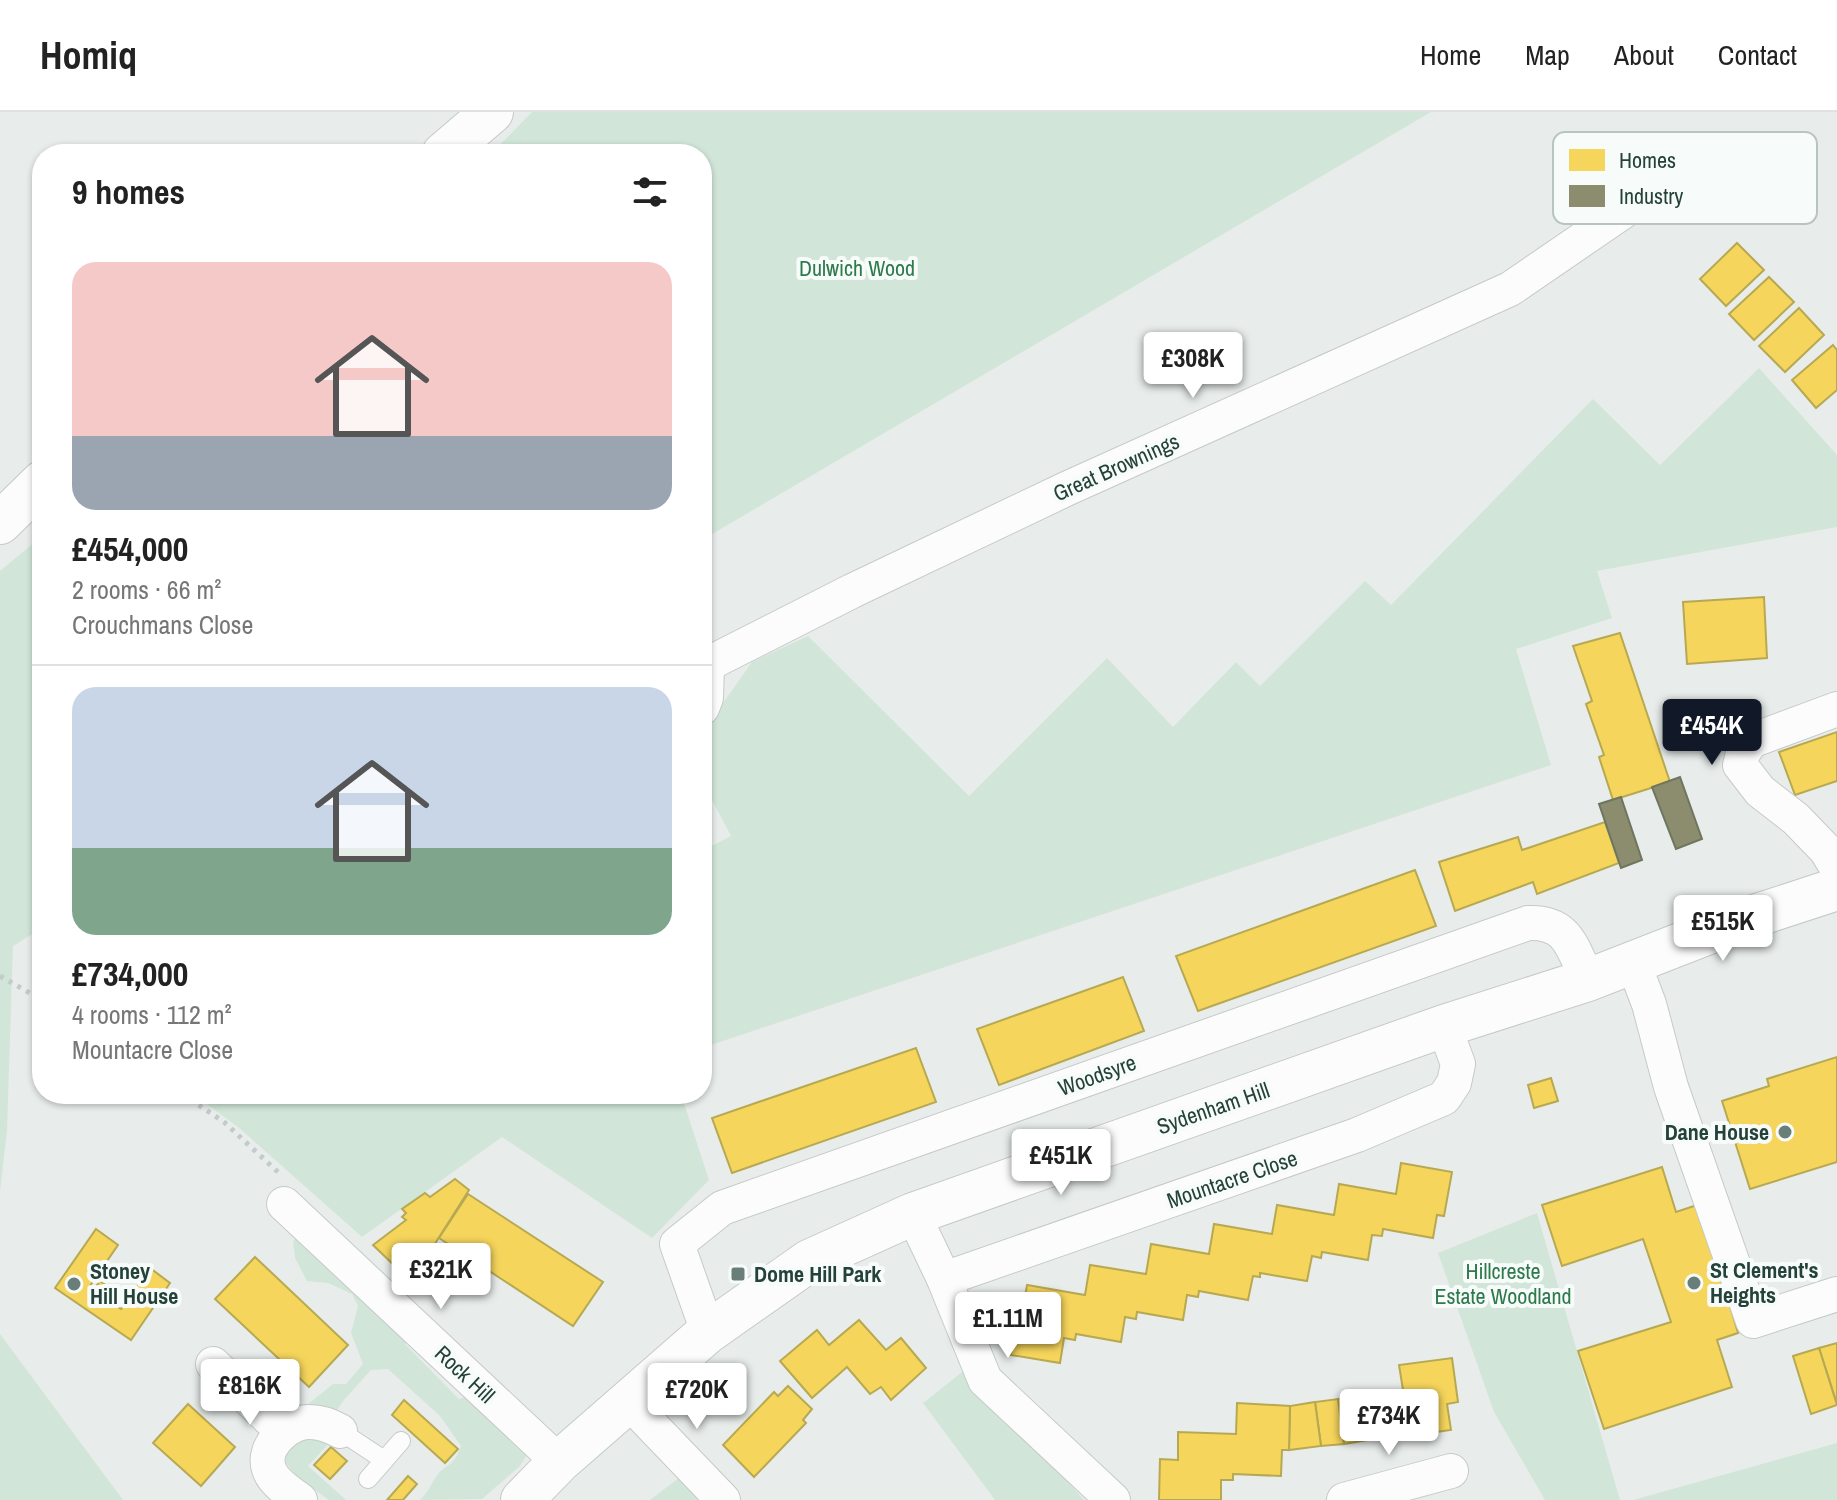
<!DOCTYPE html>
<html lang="en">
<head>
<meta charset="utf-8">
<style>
  :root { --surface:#fff; --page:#f6f6f6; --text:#222; --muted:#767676; --line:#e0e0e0; --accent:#111827 }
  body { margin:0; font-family:"Archivo Narrow",sans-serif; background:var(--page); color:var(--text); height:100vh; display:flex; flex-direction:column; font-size:30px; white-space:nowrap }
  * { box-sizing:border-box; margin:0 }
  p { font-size:26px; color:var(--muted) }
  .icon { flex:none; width:44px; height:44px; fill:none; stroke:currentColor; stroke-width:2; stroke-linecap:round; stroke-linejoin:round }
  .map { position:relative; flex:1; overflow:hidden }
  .details { position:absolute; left:32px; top:32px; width:680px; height:960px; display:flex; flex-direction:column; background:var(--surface); border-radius:32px; box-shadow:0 2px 6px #0004 }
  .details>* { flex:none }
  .price { position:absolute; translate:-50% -68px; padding:0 18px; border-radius:8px; background:#fff; color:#222; font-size:26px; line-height:52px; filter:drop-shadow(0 2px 4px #0008) }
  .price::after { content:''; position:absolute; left:50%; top:48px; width:24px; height:18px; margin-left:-12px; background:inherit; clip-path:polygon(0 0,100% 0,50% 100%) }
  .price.active { background:var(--accent); color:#fff }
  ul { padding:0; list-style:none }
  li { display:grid; align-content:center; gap:16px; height:424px; padding:0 40px }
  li+li { border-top:2px solid var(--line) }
  li span { display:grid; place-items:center; height:248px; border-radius:24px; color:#555 }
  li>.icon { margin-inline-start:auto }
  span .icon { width:144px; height:144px; fill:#fffc; stroke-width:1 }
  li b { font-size:34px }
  h2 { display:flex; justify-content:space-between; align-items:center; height:96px; padding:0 40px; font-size:34px }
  header { display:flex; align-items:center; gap:48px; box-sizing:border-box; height:112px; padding:0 40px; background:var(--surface); border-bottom:2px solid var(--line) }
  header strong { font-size:38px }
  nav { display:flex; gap:44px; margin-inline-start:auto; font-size:28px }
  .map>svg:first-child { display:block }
  .green { fill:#d1e6d8 }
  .homes { fill:#f6d55c; stroke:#b7a952; stroke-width:2 }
  .industry { fill:#8c8c6e; stroke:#6d765e; stroke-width:2 }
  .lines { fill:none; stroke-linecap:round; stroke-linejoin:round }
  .service-casing { stroke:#c5cac8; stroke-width:20 }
  .minor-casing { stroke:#c5cac8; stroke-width:36 }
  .tertiary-casing { stroke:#c5cac8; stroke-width:44 }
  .path { stroke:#c3ccca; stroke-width:5; stroke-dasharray:4 6; stroke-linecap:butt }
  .service { stroke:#fcfcfc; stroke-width:18 }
  .minor { stroke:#fcfcfc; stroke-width:34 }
  .tertiary { stroke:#fcfcfc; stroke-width:42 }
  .poi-dot { fill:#697e78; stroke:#f7fbf9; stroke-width:3 }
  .labels { text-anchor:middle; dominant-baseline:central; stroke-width:8; stroke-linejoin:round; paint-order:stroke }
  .park-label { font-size:22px; fill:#2d7a4b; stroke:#f7fbf9 }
  .street-label { font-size:22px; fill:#24423a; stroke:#f7fbf9 }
  .poi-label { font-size:22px; font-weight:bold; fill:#24423a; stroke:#f7fbf9; text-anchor:start }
  .key { fill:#f7fbf9; stroke:#b8c4c0; stroke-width:2 }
  .key-label { font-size:22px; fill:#24423a }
</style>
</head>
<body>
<header>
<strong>Homiq</strong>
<nav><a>Home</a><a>Map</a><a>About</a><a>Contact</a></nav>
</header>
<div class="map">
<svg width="1837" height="1388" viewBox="0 0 1837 1388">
  <rect width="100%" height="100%" fill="#e8edeb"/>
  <g class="green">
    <path d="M532,0H1431L702,428V42H491Z"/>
    <path d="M1759,256L1837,343V415L1597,459L1612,506L1516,537L1551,653L702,936V739L731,724L702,669V621L752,550L808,524L969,684L1107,546L1173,615L1236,550L1260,574L1365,469L1391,493L1593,287L1660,353Z"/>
    <path d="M42,424V816L13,834L7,1019L0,1079V459Z"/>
    <path d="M193,982H681L709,1068L652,1126L502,1025L362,1125L238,1015Z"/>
    <path d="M1537,1101L1620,1388H1545L1494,1300L1438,1141Z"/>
    <path d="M315,1109L415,1221L405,1232L459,1287L473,1283L531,1336L520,1354L482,1387L420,1388C428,1381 430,1373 436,1365C446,1350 453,1357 461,1334L440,1304L388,1257L371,1258L343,1289L334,1303L307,1293L333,1272H346L363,1252L351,1221L358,1194L352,1182L328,1171L307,1169L295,1146L293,1129Z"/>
    <path d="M0,1222L123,1388H0Z"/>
    <path d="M966,1257L1084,1388H995L923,1291Z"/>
    <path d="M311,1321L332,1328L308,1354L346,1388H329L296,1364L286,1351L285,1338Z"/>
    <path d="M1837,1331V1388H1633Z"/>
    <path d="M684,1362L714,1388H650Z"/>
  </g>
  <g class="homes">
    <path d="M1737,131L1764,158L1726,194L1700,167Z"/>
    <path d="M1769,165L1794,190L1754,228L1729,202Z"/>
    <path d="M1799,196L1824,223L1785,260L1759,234Z"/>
    <path d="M1833,233L1837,238V278L1816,296L1792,268Z"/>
    <path d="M1764,485L1767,546L1687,552L1683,490Z"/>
    <path d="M1620,521L1670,670L1613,688L1599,645L1604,643L1586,592L1592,589L1573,534Z"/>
    <path d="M1837,620V669L1795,683L1779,640Z"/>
    <path d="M1605,710L1619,751L1537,782L1533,770L1455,799L1439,750L1518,725L1522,738Z"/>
    <path d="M1415,758L1436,814L1198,899L1176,844Z"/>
    <path d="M1123,865L1144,919L999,973L977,917Z"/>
    <path d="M916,936L936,990L732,1061L712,1006Z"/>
    <path d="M1837,945V1050L1750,1077L1722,989L1769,974L1767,967Z"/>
    <path d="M1551,966L1558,989L1534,996L1528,973Z"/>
    <path d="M1401,1051L1452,1060L1444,1104L1437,1103L1433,1126L1383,1117L1382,1124L1372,1123L1368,1148L1322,1140L1321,1146L1312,1144L1307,1169L1260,1161V1165L1253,1164L1248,1188L1199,1179L1198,1185L1187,1183L1183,1208L1137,1200L1136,1207L1125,1205L1121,1230L1076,1222L1075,1228L1064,1226L1060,1251L1011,1243L1018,1205H1022L1027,1173L1085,1183L1090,1153L1146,1162L1151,1132L1209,1142L1214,1112L1272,1122L1277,1093L1334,1103L1339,1072L1396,1082Z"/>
    <path d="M1662,1055L1676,1100L1700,1092L1738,1221L1717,1228L1732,1275L1604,1317L1578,1239L1671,1210L1643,1127L1562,1154L1542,1093Z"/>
    <path d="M455,1067L469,1078L424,1149L412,1141L400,1159L373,1133L406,1108L402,1105L406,1101L402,1097L425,1081L430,1085Z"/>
    <path d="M468,1082L603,1170L573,1214L439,1126Z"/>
    <path d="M96,1117L118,1133L90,1174L94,1177L100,1169L120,1183L114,1192L121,1197L150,1156L170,1171L131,1228L55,1176Z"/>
    <path d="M255,1145L348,1233L309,1275L215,1187Z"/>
    <path d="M859,1208L886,1238L901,1226L926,1256L891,1288L881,1275L870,1282L847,1255L812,1286L780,1249L817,1218L829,1233Z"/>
    <path d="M1837,1231V1292L1819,1236Z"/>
    <path d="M1819,1236L1837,1293L1811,1302L1793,1244Z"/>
    <path d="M1452,1246L1458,1290L1447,1292L1451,1318L1393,1326L1387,1286L1404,1284L1399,1253Z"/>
    <path d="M788,1274L812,1297L803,1308L806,1311L754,1365L723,1333L774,1280L778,1284Z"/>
    <path d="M1387,1281L1393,1326L1368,1328L1362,1284Z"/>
    <path d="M1362,1284L1368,1328L1344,1332L1338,1287Z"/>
    <path d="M1338,1287L1344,1332L1321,1334L1315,1290Z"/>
    <path d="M404,1288L458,1337L445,1351L392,1303Z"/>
    <path d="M1315,1290L1321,1334L1289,1338L1290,1294Z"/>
    <path d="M1237,1291L1290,1294L1289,1338H1282L1281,1364L1233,1362V1368H1221V1388H1159L1160,1347L1178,1348V1320L1236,1322Z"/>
    <path d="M188,1292L235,1335L201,1374L153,1331Z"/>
    <path d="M331,1335L347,1349L330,1367L314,1353Z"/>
    <path d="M408,1364L417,1372L403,1388H387Z"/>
  </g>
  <g class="industry">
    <path d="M1680,665L1702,727L1676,737L1652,675Z"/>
    <path d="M1621,685L1642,748L1621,756L1599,692Z"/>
  </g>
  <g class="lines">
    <g class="service-casing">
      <g id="service">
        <path d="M340,1319L384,1348"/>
        <path d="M368,1367L401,1329"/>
      </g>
    </g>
    <g class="minor-casing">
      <g id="minor">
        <path d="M702,555L852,479L1066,377L1510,177L1691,53"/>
        <path d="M702,596L706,586L707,554"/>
        <path d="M1837,597L1751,629L1743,641L1740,653L1760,679L1796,707L1826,738L1837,756"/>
        <path d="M1633,850L1649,892L1671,975L1753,1209L1837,1182"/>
        <path d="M284,1092L559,1350"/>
        <path d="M913,1102L944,1167L985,1268L1113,1388"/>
        <path d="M944,1167L1357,1023L1444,986L1454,971L1458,952L1444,914"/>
        <path d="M708,1220L677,1132L722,1096L1528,811C1569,809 1572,837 1588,868"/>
        <path d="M213,1252L283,1320"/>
        <path d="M629,1290L723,1388"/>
        <path d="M300,1388C289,1380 273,1370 269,1357C261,1334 289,1309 310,1310C320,1310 331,1314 340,1319"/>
        <path d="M1344,1388L1451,1359"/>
      </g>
    </g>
    <g class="tertiary-casing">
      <g id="tertiary">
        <path d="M443,42L492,0"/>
        <path d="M0,411L42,370"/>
        <path d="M522,1388L559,1350L708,1220L809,1149L913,1102L1444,914L1588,868L1742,808L1837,777"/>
      </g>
    </g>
    <g class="path">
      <path d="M0,864L42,888"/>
      <path d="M182,982L224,1010L280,1062"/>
    </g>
    <use href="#service" class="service"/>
    <use href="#minor" class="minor"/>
    <use href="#tertiary" class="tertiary"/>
  </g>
  <g class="poi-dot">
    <circle cx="1785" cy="1020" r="8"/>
    <rect x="730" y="1154" width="16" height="16" rx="4"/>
    <circle cx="1694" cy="1171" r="8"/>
    <circle cx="74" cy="1172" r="8"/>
  </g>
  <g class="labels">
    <g class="park-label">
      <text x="857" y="156">Dulwich Wood</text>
      <text x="1503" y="1159">Hillcreste<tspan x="1503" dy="25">Estate Woodland</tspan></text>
    </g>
    <g class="street-label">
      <text transform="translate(1116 355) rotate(-24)">Great Brownings</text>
      <text transform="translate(1097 963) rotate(-20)">Woodsyre</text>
      <text transform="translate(1213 996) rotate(-19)">Sydenham Hill</text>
      <text transform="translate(1232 1067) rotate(-19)">Mountacre Close</text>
      <text transform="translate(465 1262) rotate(43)">Rock Hill</text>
    </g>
    <g class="poi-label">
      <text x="1769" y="1020" text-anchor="end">Dane House</text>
      <text x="1710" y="1158">St Clement's<tspan x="1710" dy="25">Heights</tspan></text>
      <text x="90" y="1159">Stoney<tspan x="90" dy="25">Hill House</tspan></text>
      <text x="754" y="1162">Dome Hill Park</text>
    </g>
  </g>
  <rect x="1553" y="20" width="264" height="92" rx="12" class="key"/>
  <rect x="1569" y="37" width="36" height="22" fill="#f6d55c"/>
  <rect x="1569" y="73" width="36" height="22" fill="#8c8c6e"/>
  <g class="key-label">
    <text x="1619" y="56">Homes</text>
    <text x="1619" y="92">Industry</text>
  </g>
</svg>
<b class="price" style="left:1193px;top:288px">£308K</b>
<b class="price active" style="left:1712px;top:655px">£454K</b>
<b class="price" style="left:1723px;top:851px">£515K</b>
<b class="price" style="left:1061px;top:1085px">£451K</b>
<b class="price" style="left:441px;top:1199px">£321K</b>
<b class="price" style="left:1008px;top:1248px">£1.11M</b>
<b class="price" style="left:250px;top:1315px">£816K</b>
<b class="price" style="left:697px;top:1319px">£720K</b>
<b class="price" style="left:1389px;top:1345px">£734K</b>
<section class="details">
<h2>9 homes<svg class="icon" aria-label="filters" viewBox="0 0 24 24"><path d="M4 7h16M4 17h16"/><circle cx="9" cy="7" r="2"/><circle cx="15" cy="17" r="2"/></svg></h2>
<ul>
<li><span style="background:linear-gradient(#f6c9c9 70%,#9aa5b1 0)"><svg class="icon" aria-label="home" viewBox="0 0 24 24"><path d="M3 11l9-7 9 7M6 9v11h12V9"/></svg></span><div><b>£454,000</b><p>2 rooms · 66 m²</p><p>Crouchmans Close</p></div></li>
<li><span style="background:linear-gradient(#c9d6e8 65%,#7fa58c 0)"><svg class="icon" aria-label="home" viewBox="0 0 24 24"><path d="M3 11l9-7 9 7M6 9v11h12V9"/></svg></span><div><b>£734,000</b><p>4 rooms · 112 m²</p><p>Mountacre Close</p></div></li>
</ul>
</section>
</div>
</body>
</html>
